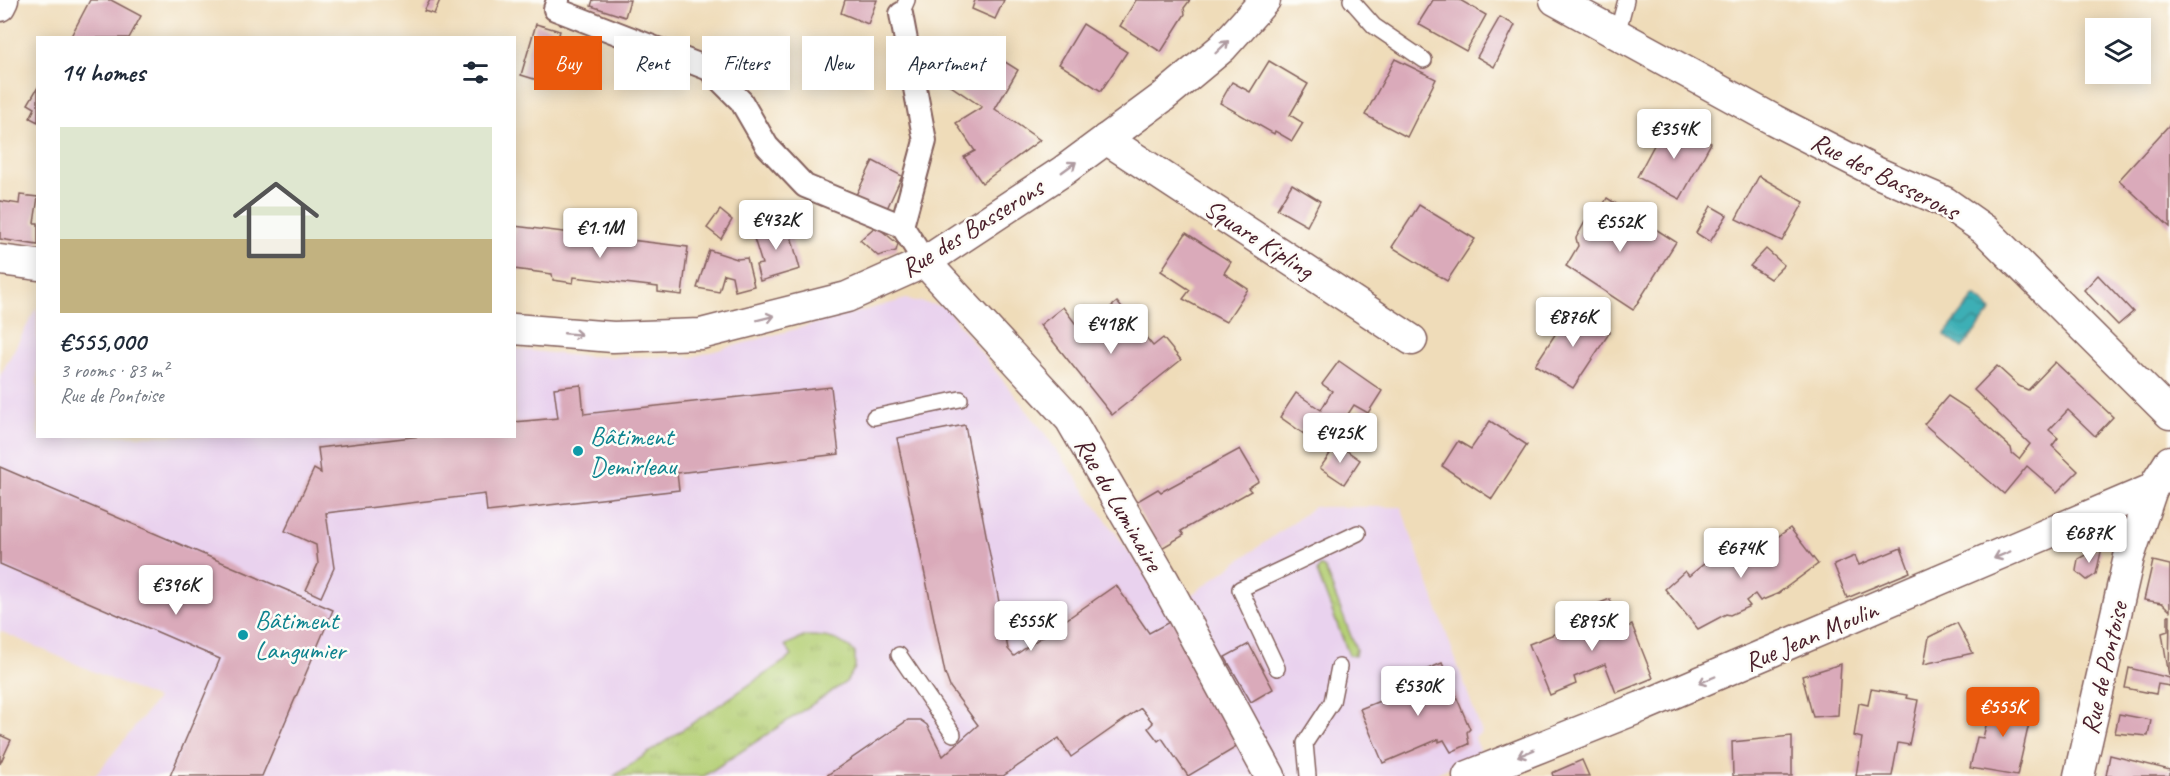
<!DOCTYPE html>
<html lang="en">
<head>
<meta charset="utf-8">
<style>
  :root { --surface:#fff; --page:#f2f2f3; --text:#1f2937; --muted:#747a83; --accent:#ea580c }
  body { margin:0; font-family:Caveat,sans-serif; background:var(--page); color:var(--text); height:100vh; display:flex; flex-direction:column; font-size:22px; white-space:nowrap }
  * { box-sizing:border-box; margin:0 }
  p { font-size:20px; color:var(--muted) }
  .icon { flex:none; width:33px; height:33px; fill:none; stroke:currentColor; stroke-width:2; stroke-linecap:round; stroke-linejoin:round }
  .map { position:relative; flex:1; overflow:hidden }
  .sheet { position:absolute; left:36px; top:36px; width:480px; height:402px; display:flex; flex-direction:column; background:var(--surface); border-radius:0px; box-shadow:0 3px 15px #0003 }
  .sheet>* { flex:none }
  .guide { position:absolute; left:534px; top:36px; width:570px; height:54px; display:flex; gap:12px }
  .controls { position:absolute; left:2085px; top:18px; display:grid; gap:12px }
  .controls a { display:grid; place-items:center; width:66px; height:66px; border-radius:0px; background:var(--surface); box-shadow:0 3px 15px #0003; font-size:30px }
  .price { position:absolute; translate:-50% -51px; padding:0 14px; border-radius:6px; background:#fff; color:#222; font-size:20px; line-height:39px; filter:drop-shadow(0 2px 3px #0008) }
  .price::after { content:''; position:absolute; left:50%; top:36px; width:18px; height:14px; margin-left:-9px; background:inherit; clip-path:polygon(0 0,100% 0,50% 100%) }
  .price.selected { background:var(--accent); color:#fff }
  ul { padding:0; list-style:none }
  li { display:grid; align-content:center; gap:12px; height:318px; padding:0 24px }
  li span { display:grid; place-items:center; height:186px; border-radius:0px; color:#555 }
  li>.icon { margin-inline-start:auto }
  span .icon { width:108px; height:108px; fill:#fffc; stroke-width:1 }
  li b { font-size:26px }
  h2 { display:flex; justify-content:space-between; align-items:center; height:72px; padding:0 24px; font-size:26px }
  .chip { padding:0 21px; border-radius:0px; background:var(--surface); box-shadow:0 3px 15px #0003; font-size:21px; line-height:54px }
  .chip.selected { background:var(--accent); color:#fff }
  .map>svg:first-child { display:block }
  .built { fill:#e9d2ee }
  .grass { fill:url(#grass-tufts); stroke:#7f7750; stroke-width:1.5 }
  .water { fill:url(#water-waves); stroke:#446770; stroke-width:1.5 }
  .building { fill:#daaaba }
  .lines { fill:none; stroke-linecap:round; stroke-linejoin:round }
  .service-casing { stroke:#84615d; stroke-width:18 }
  .pedestrian-casing { stroke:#84615d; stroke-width:26 }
  .minor-casing { stroke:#84615d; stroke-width:33 }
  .service { stroke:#fff; stroke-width:15 }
  .pedestrian { stroke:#fff; stroke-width:22 }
  .minor { stroke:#fff; stroke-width:30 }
  .oneway { stroke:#ae9aa0 }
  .culture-dot { fill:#0f9aa8; stroke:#fdfcf7; stroke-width:2 }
  .labels { text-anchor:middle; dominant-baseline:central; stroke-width:5; stroke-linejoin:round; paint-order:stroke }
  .street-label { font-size:26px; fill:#4a1f2b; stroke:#fdfcf7 }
  .culture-label { font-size:26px; fill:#0d838f; stroke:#fdfcf7; text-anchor:start }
</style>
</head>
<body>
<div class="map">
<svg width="2170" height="776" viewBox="0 0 2170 776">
  <defs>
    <pattern id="grass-tufts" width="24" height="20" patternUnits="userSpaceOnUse" patternTransform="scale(1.5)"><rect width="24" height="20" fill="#b4cf75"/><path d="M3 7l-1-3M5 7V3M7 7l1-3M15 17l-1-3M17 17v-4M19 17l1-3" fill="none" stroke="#9cb165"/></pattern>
    <pattern id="water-waves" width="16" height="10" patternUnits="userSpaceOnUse" patternTransform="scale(1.5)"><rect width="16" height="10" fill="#3eafb5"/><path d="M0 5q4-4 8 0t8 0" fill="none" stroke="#368e93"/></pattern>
  </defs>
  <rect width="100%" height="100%" fill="#fdfcf7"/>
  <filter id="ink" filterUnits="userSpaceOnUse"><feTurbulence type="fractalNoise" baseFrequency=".0167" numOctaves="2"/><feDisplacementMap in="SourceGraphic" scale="12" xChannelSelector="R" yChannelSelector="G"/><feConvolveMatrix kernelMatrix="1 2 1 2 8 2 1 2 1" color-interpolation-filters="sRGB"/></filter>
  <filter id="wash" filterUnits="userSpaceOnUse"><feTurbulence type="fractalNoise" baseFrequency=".008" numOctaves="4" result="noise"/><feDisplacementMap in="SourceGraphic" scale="24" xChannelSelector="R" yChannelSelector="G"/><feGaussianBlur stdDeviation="1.35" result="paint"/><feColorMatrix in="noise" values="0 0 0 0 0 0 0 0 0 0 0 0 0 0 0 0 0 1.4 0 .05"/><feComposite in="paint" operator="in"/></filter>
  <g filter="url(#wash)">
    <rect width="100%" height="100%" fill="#efdcb9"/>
    <path class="built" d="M906,299L945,307L1043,431L1170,610L1314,507H1401L1482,733L1475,737L1480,752L1431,776H95L157,699L0,631V376L37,307L38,436H514L515,349L578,356L692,357Z"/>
    <g class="grass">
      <path d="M1320,566L1325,569L1356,649L1355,656L1349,655L1317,572Z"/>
      <path d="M806,636C827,636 840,638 855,653V668L846,682L704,776H614L792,656L785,645Z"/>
    </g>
    <path class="water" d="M1975,296L1992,310L1962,348L1944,335Z"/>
    <g id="blocks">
      <g class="building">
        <path d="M90,0H111L141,16L129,38H70Z"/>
        <path d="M430,0H440L434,14L424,11Z"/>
        <path d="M593,0H630L625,17L591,6Z"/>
        <path d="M845,0H877L868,24L841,13Z"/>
        <path d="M975,0H1004L995,19L972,9Z"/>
        <path d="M1136,0H1190L1184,8L1185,14L1161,52L1120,26Z"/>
        <path d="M1433,0H1460L1486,15L1466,51L1418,24Z"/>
        <path d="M1500,17L1515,25L1494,67L1477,57Z"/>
        <path d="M536,24L560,31L544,82L521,75Z"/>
        <path d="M1083,24L1127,52L1101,91L1059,64Z"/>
        <path d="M975,43L1018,70L995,109L1040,140L982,183L964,157L975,151L956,123L982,107L948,84Z"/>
        <path d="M1395,59L1436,79L1407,137L1365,115Z"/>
        <path d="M1269,61L1308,84L1290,115L1303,123L1292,141L1275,131L1274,134L1220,103L1232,82L1250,92Z"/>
        <path d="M38,87V122L30,118L35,108L28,104Z"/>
        <path d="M1667,121L1711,143L1680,199L1637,177Z"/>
        <path d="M2170,124V227L2119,180Z"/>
        <path d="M873,161L902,176L884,215L854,199Z"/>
        <path d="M1759,176L1804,202L1782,241L1736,219Z"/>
        <path d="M1292,184L1320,201L1307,226L1277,209Z"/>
        <path d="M20,195L38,197L34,223H38V245L0,239V201L19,204Z"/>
        <path d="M1607,198L1676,242L1633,310L1566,266L1578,246L1576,238L1586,220H1595Z"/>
        <path d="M1419,205L1475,239L1447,281L1392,247Z"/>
        <path d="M1711,206L1727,215L1710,242L1696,233Z"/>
        <path d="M720,210L732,220L721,239L707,228Z"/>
        <path d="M787,221L800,269L760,281L756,265L762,264L752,232Z"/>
        <path d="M514,226L688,247L682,295L658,292V287L574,277L573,283L553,280L552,274L514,269Z"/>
        <path d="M876,226L898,244L896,251L878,256L860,240Z"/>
        <path d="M1186,233L1231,262L1224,273L1248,289L1226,322L1183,299L1190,290L1161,271Z"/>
        <path d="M1766,249L1784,265L1770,279L1750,266Z"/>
        <path d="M709,250L737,259L747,258L754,286L735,291L732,276L724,274L719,292L697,288Z"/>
        <path d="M2098,275L2133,312L2118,325L2084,290Z"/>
        <path d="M1117,302L1153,346L1163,338L1181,360L1112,415L1040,325L1063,307L1081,331Z"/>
        <path d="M1573,307L1610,332L1573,388L1535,365Z"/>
        <path d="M1339,361L1382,391L1368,413L1354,405L1327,446L1307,436L1280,417L1296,393L1321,410L1332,391L1322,384Z"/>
        <path d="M2055,362L2113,417L2095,436L2068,410L2049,430L2058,438L2052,446L2078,471L2057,492L2027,466L2004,494L1924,424L1948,396L1968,409L2011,448L2012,453L2019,459L2030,444L1974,390L1997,366L2019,386L2028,390Z"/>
        <path d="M581,385L584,414L831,387L839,454L677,473L679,490L487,512L485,494L326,513L334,568L321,597L306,590L318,564L316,545L285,531L314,469L321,473L318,448L421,436H514V422L558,418L554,388Z"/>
        <path d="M1490,421L1527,445L1492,499L1442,466L1458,441L1471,449Z"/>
        <path d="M965,425L1008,649L1014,656L1116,585L1149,633L1173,620L1240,745L1188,776L1162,738L1158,741L1148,728L1153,723L1141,708L1071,757L1059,738L1003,776H826L908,720H920L927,725L943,756L978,725L950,687L945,673L897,438Z"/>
        <path d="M1337,444L1360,460L1344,484L1320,468Z"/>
        <path d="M1240,449L1259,481L1248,488L1251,491L1181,531L1184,535L1160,549L1134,503L1158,489L1161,492Z"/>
        <path d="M0,467L333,610L262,776H170L220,659L0,564Z"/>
        <path d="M1790,528L1818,564L1777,594L1760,601L1755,594L1746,601L1750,606L1730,615L1726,614L1698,629L1665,589L1685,571L1689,576L1710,559L1718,564L1744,543L1755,545L1758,551Z"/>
        <path d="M1901,548L1910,572L1847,598L1834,565L1855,556L1859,565Z"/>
        <path d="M2098,548L2101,552L2096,574L2087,580L2076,571L2078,559Z"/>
        <path d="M2153,561L2170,565V611L2162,603L2144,600Z"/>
        <path d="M1610,599L1623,629L1632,625L1653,678L1616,693L1605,664L1574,677L1576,684L1550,695L1529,644L1587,621L1582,610Z"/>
        <path d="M2168,615H2170L2169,676L2162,633L2168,631Z"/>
        <path d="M1957,623L1973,653L1924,664L1929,637Z"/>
        <path d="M1249,644L1273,689L1251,702L1225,657Z"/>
        <path d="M1442,663L1470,729L1467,732L1469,744L1451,752L1444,740L1439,742V739L1383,763L1360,709L1417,686L1414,675Z"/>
        <path d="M1841,664L1838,715L1813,717L1802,676Z"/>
        <path d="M2129,668L2170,678V686L2158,684L2156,694L2125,688Z"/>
        <path d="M1871,689L1907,695L1906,698L1918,700L1909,745L1898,743L1892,776H1856L1862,738L1854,736L1859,703L1868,705Z"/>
        <path d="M1993,697L2033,706L2017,776L1970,768L1977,737L1983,738Z"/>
        <path d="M2119,714L2151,720L2148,736L2115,733Z"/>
        <path d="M0,735L11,740L0,764Z"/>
        <path d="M1792,736V776H1733L1732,742Z"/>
        <path d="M2110,755L2170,770V776H2106Z"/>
        <path d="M1582,760L1589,776H1553L1552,773Z"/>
      </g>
    </g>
  </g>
  <g filter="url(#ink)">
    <use href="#blocks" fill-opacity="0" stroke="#84615d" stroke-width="1.5"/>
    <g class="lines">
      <g class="service-casing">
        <g id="service">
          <path d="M1351,0L1374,26L1424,60"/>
          <path d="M901,14L907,0"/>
          <path d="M1617,34L1626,0"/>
          <path d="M874,417L960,399"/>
          <path d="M899,655L953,734"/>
          <path d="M1277,668L1240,589L1358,533"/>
          <path d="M1308,776L1305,743L1332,702L1339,667"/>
        </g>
      </g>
      <g class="pedestrian-casing">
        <g id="pedestrian">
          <path d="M558,0L555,9L709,69L741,101L767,146L805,186L902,226L925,262"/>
          <path d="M901,14L925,141L902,226"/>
        </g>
      </g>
      <g class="minor-casing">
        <g id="minor">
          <path d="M1555,0L1774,120L1878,173L1945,202L1985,230L2170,414"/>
          <path d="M0,6L3,0"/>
          <path d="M1106,139L1412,340"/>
          <path d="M0,260L38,265"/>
          <path d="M925,262L1070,419L1163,579L1270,776"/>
          <path d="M514,329L613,337L701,334L847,297L925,262L1063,171L1163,97L1222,48L1265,0"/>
          <path d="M1468,776L1641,707L2152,489"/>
          <path d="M2079,776L2129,557L2152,489L2170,461"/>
        </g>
      </g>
      <use href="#service" class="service"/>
      <use href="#pedestrian" class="pedestrian"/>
      <use href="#minor" class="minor"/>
    </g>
    <defs><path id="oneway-shaft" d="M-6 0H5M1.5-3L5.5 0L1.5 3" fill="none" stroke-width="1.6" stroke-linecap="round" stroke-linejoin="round" transform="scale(1.5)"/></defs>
    <g class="oneway">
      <use href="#oneway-shaft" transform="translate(1222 47) rotate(-44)"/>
      <use href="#oneway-shaft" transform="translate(1069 167) rotate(-36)"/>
      <use href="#oneway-shaft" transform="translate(766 318) rotate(-14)"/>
      <use href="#oneway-shaft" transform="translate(573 334) rotate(5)"/>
      <use href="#oneway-shaft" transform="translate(2002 555) rotate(157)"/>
      <use href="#oneway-shaft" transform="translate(1707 680) rotate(157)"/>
      <use href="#oneway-shaft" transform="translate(1526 753) rotate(158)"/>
    </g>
  </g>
  <g class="culture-dot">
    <circle cx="578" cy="451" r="6"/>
    <circle cx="243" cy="635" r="6"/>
  </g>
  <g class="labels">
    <g class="street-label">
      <text transform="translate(1885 176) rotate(27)">Rue des Basserons</text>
      <text transform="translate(972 228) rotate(-32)">Rue des Basserons</text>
      <text transform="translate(1259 239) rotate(33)">Square Kipling</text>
      <text transform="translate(1119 504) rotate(60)">Rue du Luminaire</text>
      <text transform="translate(1811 636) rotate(-23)">Rue Jean Moulin</text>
      <text transform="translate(2104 668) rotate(-77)">Rue de Pontoise</text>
    </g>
    <g class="culture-label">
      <text x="590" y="436">Bâtiment<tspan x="590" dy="30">Demirleau</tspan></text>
      <text x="255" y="620">Bâtiment<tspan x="255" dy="30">Langumier</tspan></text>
    </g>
  </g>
</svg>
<div class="controls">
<a><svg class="icon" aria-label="layers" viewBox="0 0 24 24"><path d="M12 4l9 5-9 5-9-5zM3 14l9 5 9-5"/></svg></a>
</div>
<b class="price" style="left:1674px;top:160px">€354K</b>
<b class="price" style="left:776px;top:251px">€432K</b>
<b class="price" style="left:1620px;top:253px">€552K</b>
<b class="price" style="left:600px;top:259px">€1.1M</b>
<b class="price" style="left:1573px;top:348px">€876K</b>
<b class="price" style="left:1111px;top:355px">€418K</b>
<b class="price" style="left:1340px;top:464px">€425K</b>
<b class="price" style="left:2089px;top:564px">€687K</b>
<b class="price" style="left:1741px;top:579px">€674K</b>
<b class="price" style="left:176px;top:616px">€396K</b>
<b class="price" style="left:1031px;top:652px">€555K</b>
<b class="price" style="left:1592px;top:652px">€895K</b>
<b class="price" style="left:1418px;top:717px">€530K</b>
<b class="price selected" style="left:2003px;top:738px">€555K</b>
<div class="guide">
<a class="chip selected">Buy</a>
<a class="chip">Rent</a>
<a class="chip">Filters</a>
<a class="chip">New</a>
<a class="chip">Apartment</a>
</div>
<section class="sheet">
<h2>14 homes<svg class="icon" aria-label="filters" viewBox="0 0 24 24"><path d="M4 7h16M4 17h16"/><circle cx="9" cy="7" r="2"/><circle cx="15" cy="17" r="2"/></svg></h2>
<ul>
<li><span style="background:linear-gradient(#dfe7d0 60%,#c2b280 0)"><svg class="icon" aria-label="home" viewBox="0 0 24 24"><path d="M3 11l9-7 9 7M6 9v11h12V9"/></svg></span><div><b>€555,000</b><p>3 rooms · 83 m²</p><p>Rue de Pontoise</p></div></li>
</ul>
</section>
</div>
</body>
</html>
